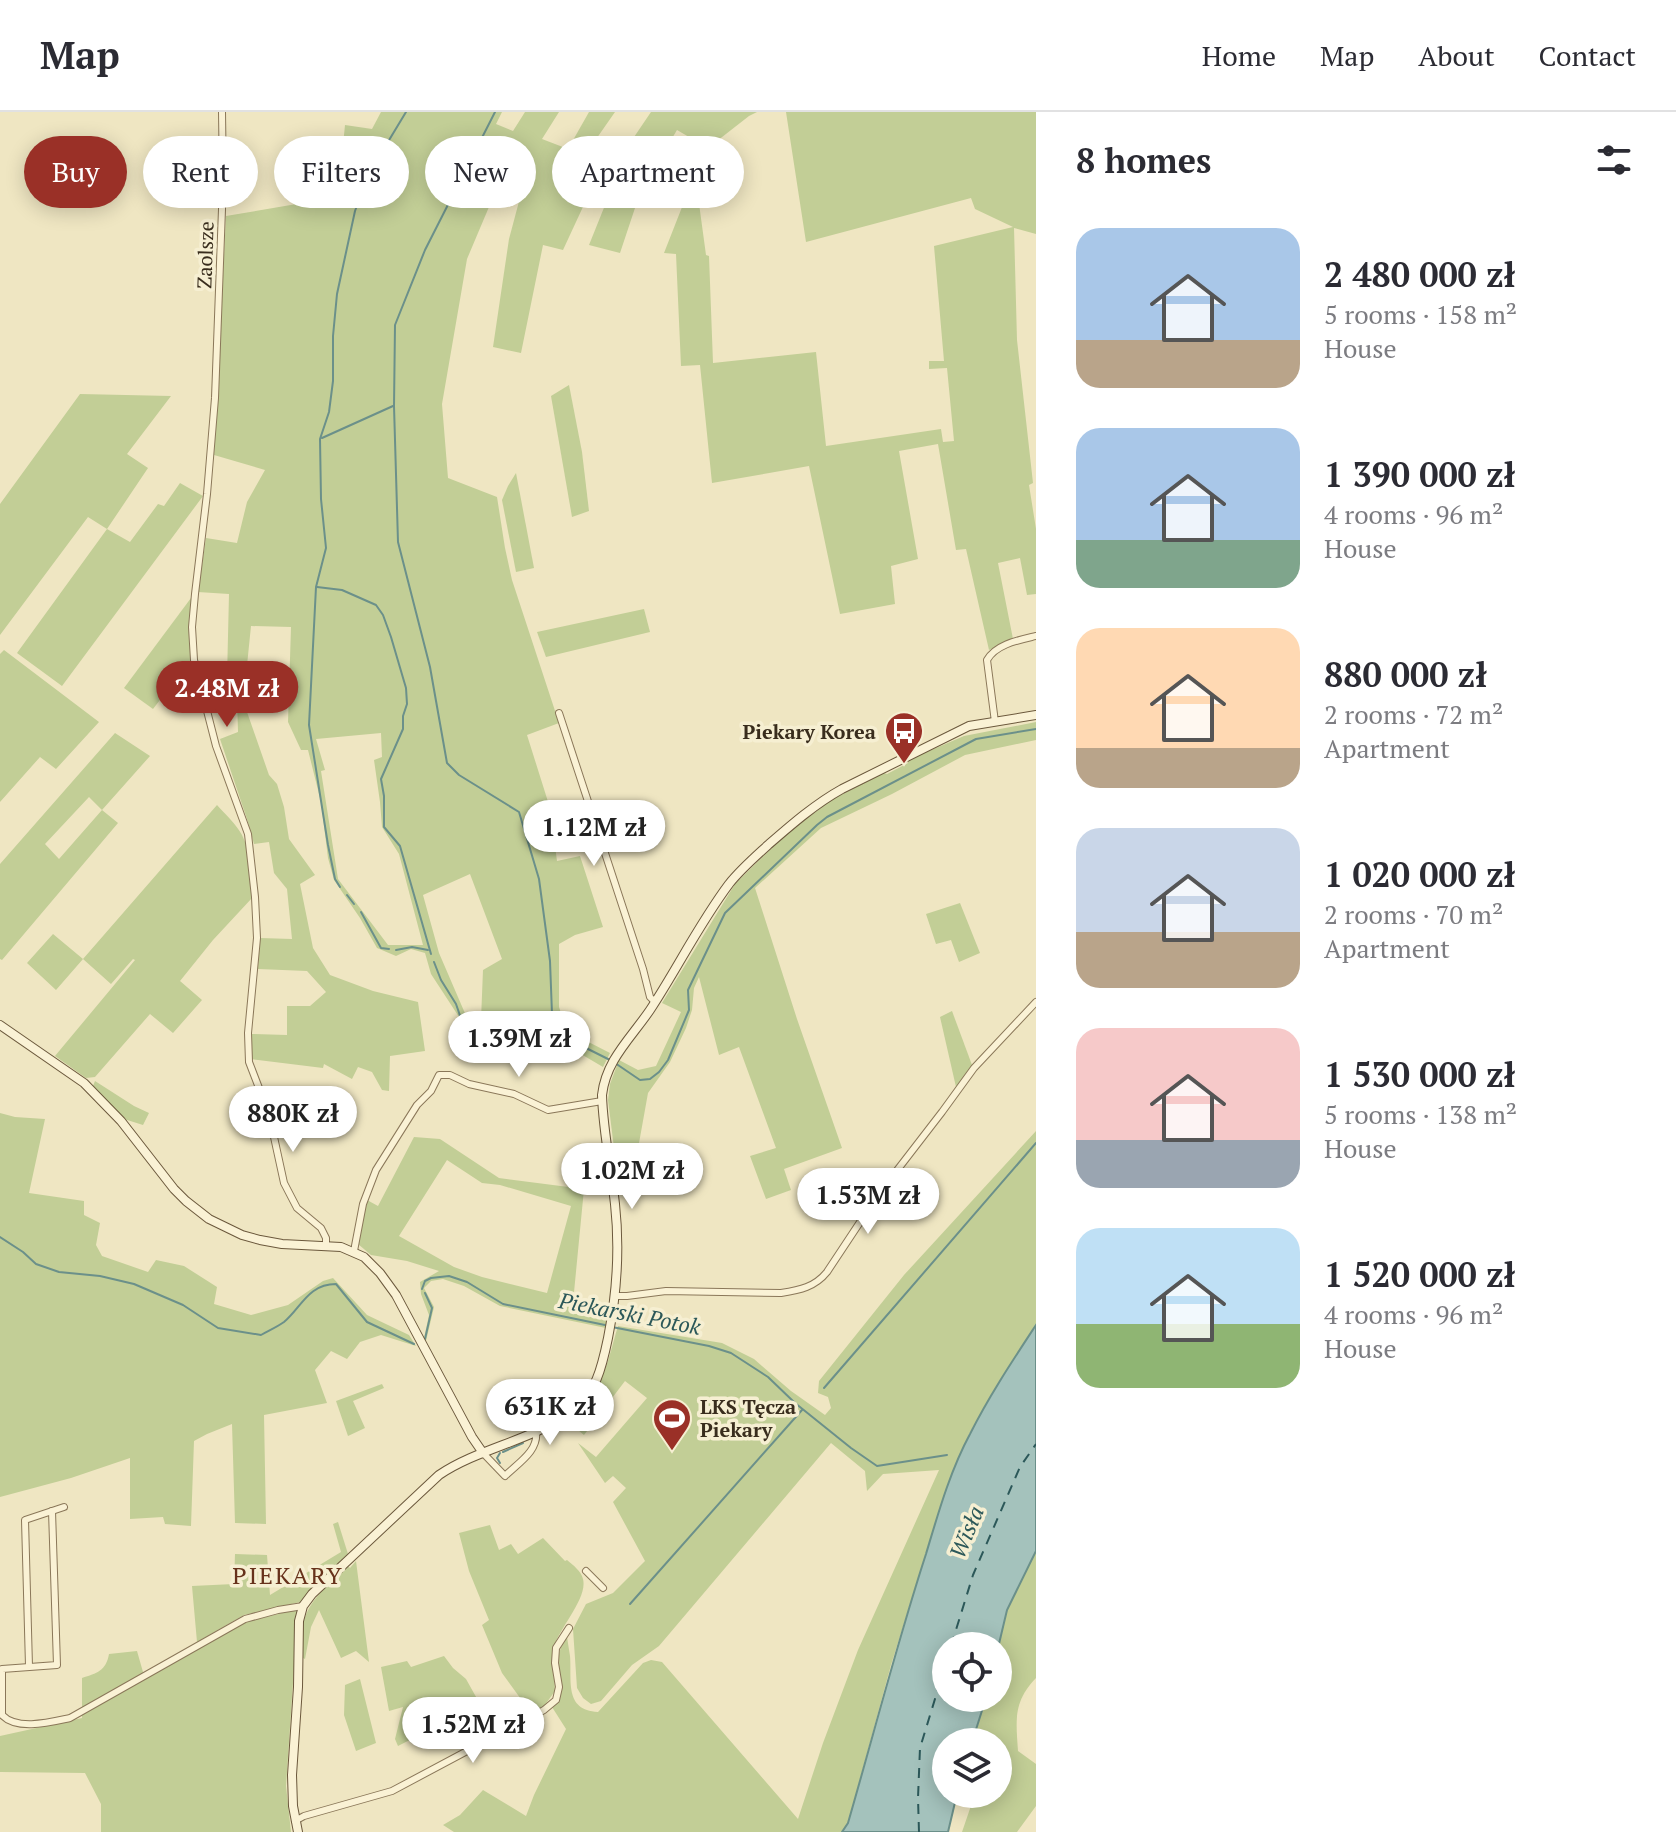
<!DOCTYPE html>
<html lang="en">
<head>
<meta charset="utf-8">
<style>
  :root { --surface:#fff; --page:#f7f7f7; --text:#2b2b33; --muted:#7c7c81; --line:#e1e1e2; --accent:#9a3027 }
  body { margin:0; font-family:"PT Serif",serif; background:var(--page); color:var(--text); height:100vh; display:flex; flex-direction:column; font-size:30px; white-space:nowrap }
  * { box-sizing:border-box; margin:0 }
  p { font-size:26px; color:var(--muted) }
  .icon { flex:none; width:44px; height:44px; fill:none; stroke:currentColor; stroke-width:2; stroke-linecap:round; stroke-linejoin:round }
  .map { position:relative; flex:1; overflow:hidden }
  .details { display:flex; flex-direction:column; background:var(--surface); width:640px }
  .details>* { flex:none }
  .hud { position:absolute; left:24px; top:24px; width:760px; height:72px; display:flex; gap:16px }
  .buttons { position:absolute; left:932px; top:1520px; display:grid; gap:16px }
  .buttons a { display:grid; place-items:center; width:80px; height:80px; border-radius:50%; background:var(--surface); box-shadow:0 4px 20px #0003; font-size:40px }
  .price { position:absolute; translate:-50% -68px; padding:0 18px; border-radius:28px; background:#fff; color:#222; font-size:26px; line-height:52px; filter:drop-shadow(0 2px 4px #0008) }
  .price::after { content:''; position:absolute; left:50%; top:48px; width:24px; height:18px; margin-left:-12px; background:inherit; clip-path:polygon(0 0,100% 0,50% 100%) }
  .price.current { background:var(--accent); color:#fff }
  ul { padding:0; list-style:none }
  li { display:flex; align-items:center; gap:24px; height:200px; padding:0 40px }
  li span { display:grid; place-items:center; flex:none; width:224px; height:160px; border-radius:24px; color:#555 }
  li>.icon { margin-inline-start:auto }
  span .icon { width:96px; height:96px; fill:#fffc; stroke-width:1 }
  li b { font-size:34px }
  h2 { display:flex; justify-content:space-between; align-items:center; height:96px; padding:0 40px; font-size:34px }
  .chip { padding:0 28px; border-radius:36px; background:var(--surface); box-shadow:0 4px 20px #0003; font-size:28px; line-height:72px }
  .chip.current { background:var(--accent); color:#fff }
  header { display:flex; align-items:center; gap:48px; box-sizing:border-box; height:112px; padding:0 40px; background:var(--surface); border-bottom:2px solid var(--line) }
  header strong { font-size:38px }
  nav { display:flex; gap:44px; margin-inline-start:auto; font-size:28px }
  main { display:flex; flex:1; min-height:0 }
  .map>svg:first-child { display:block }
  .green { fill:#c2ce96; fill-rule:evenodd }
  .water { fill:#a4c2bc; stroke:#6b908a; stroke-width:2 }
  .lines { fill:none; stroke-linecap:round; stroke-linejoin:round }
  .stream { stroke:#6b908a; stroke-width:2 }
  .ferry { stroke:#2c5859; stroke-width:2; stroke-dasharray:10 8; stroke-linecap:butt }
  .street-casing { stroke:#8a7759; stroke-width:8 }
  .secondary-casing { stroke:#6b583c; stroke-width:10 }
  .street { stroke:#faf2d5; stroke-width:6 }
  .secondary { stroke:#faf2d5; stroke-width:8 }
  .labels { text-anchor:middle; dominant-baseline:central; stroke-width:7; stroke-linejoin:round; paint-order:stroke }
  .street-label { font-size:20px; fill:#392d1d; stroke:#f6efd2 }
  .poi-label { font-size:20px; font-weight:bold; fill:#392d1d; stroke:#f6efd2; text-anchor:end }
  .water-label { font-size:22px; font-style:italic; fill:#2c5859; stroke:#f6efd2 }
  .quarter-label { font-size:24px; letter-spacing:2px; fill:#67321b; stroke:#f6efd2 }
</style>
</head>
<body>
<header>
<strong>Map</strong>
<nav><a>Home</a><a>Map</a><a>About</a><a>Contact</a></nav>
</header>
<main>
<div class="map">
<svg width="1036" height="1720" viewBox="0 0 1036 1720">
  <rect width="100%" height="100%" fill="#efe6c2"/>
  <g class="green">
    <path d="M381,0H502L496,12L513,19L525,0H559L542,27L568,37L589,0H615L592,33L607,43L563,138L543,133L521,241L493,235L509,127L521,82L497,76L467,147L442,292L448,366L497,385L505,436L512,468L559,611L527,623L550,696L557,749L580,744L603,815L575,823L559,832V895L567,919L610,941L603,955L569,935L545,926L473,931L462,919L461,908L431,862L425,841L411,837L396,844L377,836L360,806L334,768L328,746L321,690L308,638H301L288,610L291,515L251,514L245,573L227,566L229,482L198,480L206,426L237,431L247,390L265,358L214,343L226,104L326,87L320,46L342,43L345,13L372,17ZM381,621L382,645L374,648L380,690L382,715L399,742L423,833H388L338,767L321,659L325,658L316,627ZM470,762L502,847L483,858L481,908L467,906L439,841L423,783Z"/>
    <path d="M651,0H757L749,4L708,36L677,18L641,78L620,141L589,133L630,31Z"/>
    <path d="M786,0H1036V122L1014,116L1017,228L1033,371L1029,373L1036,417V482L1027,483L1020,446L998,451L1013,527L989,538L966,437L956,438L938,332L899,339L918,447L891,454L895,492L840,502L809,354L712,371L700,253L681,254L676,142L664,141L695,62L706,143L709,144L713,251L816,240L826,334L941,317L943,330L954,329L947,256L929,257V249H944L934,134L1013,115L975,97L971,86L806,130Z"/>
    <path d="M569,273L582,340L589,399L572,405L551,284Z"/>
    <path d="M80,282L171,284L127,342L148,356L107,417L130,430L158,392L164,394L180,371L203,384L62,574L17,541L107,417L88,405L0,523V392Z"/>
    <path d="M516,361L534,456L516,460L502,388L508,374Z"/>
    <path d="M191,486L190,549L153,597L124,576Z"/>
    <path d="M644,497L650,520L546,545L537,520Z"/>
    <path d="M4,538L99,610L56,657L40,645L0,690V542Z"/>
    <path d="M237,586L247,600L269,663L277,672L284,695L289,727L315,763L300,772L313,836L330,863L373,879L418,890L425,939L390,944L389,979L382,978L372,960L358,955L352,967L324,952L323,956L251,947L252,922L287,923V894H310L326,880L307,859L258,857L260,826L292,827L287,777L274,761L269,730L254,732L247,707L220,627L238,620Z"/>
    <path d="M1036,610V628L965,643L892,682L821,716L755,776L797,907L842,1036L784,1057L791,1078L766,1087L750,1044L776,1036L739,935L719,943L699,865L694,876L692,898L686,916L670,950L648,981L634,1059L617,1060L608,988L610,972L619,948L638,958L656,954L681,900L662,891L735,772L783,725L831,688L884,661L887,662L908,651V648L964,624Z"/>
    <path d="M115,621L150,644L102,698L118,711L2,848L0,847V752ZM89,685L102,698L59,747L45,732Z"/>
    <path d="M217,693C225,702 236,712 242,723C251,740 251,766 252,786L213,828L180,869L202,888L173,921L150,902L95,965L86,966L55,944L135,848L133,847L111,872L83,847L56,878L27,851L53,822L83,847Z"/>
    <path d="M960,791L980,841L959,850L951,828L936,832L926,802Z"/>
    <path d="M952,899L972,953L956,975L940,905Z"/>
    <path d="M95,969L134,994L149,1001L143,1013L124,1007L93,974Z"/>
    <path d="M0,1001L15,1005L45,1007L29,1081L84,1089V1103L100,1111L96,1133L102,1144L148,1160L156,1148L184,1154L217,1175L214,1192L251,1203L288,1193L323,1169L333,1166L367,1203L409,1223L416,1234L381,1223L360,1230L347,1247L331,1239L315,1258L327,1291L264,1303L266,1412L235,1411L232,1312L207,1322L194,1329L191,1414L165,1412L163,1405L130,1407V1346L71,1366L0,1385Z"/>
    <path d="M1036,1019V1213L998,1272L969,1322L955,1356L935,1412L891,1553L848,1711L842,1720H454L443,1713L460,1703L483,1678L526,1704L534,1683L566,1617L552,1595C573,1573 546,1552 567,1525C568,1531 569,1538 570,1544C572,1569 564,1598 598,1600L643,1551L651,1548L662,1550L798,1707L823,1631L858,1538L939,1358L883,1362L867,1379L865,1359L831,1331L659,1534L632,1553L601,1589L591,1592L583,1586L577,1576L573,1517L586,1492L613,1481L645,1449L613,1390L626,1376L613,1364L605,1371L578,1331L596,1345L647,1286L625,1269L584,1323L566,1308C603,1283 606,1254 618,1214L722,1231L754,1247L791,1279L825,1303L831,1296L828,1285L818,1281L819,1269L904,1163Z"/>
    <path d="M414,1025L440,1027L499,1066L584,1077L572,1201L607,1208L606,1216L500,1194L464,1174L443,1167L431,1169L424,1176L434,1195L426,1229L424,1226L429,1203L421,1182L420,1170L439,1159L407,1149L371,1143L358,1132L367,1088L378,1094ZM447,1048L482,1071L500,1073L571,1094L547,1181L482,1165L454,1155L399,1124Z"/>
    <path d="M382,1272L384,1276L353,1289L365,1316L348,1324L336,1289Z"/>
    <path d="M338,1410L348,1442L300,1490L244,1503L197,1530L192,1474L234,1472L235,1442L267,1443L270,1483L341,1440L333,1412Z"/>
    <path d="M490,1413L499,1438L511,1432L518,1442L543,1426L565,1449L567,1448C573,1453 581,1459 583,1467C588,1486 559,1516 554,1535C549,1549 555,1564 555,1579L542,1597L531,1601L502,1561L482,1513L489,1508L469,1459L459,1421Z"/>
    <path d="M1036,1439V1566C1013,1590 1016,1608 1018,1639L1036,1652V1694L1017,1720H962L975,1682H998V1630H972L986,1586H998V1536L1007,1498Z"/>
    <path d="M356,1449L369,1550L356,1539L341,1546L319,1498L311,1515L305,1547L303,1546C303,1536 301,1524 303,1514C306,1489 331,1471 348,1454L350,1456Z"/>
    <path d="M298,1497L286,1674L291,1720H101V1692L85,1661L0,1660V1624L82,1606V1566C97,1561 106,1559 109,1542L137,1539L145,1567L246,1510Z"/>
    <path d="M444,1544L453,1556L466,1567L480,1592L398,1634L395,1627L403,1595L389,1599L381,1555L407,1549L411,1555Z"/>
    <path d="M360,1567L376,1631L356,1639L344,1603L345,1573Z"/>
  </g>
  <path class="water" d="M1036,1213V1439L1007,1498L998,1536V1534H946V1586H986L972,1630H946V1682H957L948,1720H842L848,1711C874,1621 897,1531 926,1442C938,1402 950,1359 970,1322C989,1284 1013,1248 1036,1213Z"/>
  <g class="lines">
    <g class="stream">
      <path d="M495,0L425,138L395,213L394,294L398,430L430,555L447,651L459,663L519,700L539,767L550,849L552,902L560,923"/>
      <path d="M322,326L393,294"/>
      <path d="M317,475L342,478L376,493L383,503L391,525L406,576L407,592L403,604V617L381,667L384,684V715L400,734L431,842"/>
      <path d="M340,775L335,767L328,733L309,613L316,475L326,436L321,387L320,327L329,300L333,269V224L337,182L355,99L368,63L406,0"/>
      <path d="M347,783L354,792"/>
      <path d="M361,800L381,836L389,837"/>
      <path d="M396,838L412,835L428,838"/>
      <path d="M434,850L441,868L456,892L465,918L475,927L507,923"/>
      <path d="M515,922L560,923L610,948"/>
      <path d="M615,951L640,968L650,967L659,960L668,948L689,898L688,878L725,801L817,713L827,705L976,627L1036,617"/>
      <path d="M0,1125L23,1140L36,1152L59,1160L100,1164L134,1172L183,1193L218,1216L261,1223C268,1219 277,1215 284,1210C301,1196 308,1172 336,1172L367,1210L414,1232"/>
      <path d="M422,1177L425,1169L431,1166L449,1164L467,1170L503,1192L605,1213"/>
      <path d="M425,1181L432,1196L425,1227"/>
      <path d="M612,1215L709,1234L731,1241L768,1265L795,1291L851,1336L877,1354L947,1343"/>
      <path d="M824,1276L1036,1031"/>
      <path d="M503,1340L523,1331"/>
      <path d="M500,1351L497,1346L500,1341"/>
      <path d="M630,1492L802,1298"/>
    </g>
    <g class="ferry">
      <path d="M951,1534L973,1463L1020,1355L1036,1332"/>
      <path d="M919,1720L918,1686L920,1636L946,1551"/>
    </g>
    <g class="street-casing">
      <g id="street">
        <path d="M222,0L223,70L215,286L207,382L195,482L192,515L194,548L216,634L248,722L255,785L257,826L248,921L249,950L269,1002L284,1071L297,1096L321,1116L326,1126V1134"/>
        <path d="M559,601L643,857L650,885L655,890"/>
        <path d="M995,610L987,548C996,532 1019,528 1036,524"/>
        <path d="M354,1139L363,1092L376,1058L417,993L431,979L439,963H450L469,972L514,982L548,998L602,989"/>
        <path d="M616,1184H627L666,1179L781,1181C800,1178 815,1175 827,1160L878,1083L942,1000L974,956L1036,890"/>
        <path d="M483,1341L505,1364C518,1351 539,1339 536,1319"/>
        <path d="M52,1399L57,1553L2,1557V1603C17,1619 51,1610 70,1606L245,1507L278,1498L303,1494"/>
        <path d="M586,1459L603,1476"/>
        <path d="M29,1554L25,1408L64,1395"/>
        <path d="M295,1709L304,1704L392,1679L544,1598L556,1588L559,1575L555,1551L556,1536L569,1516"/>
      </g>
    </g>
    <g class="secondary-casing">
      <g id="secondary">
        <path d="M0,913L84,971L121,1009L174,1077L186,1089L209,1107L242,1123L260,1128L282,1132L341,1135L364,1145L380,1161L396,1183L472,1325L483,1341"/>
        <path d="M298,1720L293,1694L292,1663L298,1575L299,1509L303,1494L312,1482L439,1363C479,1336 531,1329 571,1300C596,1282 602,1255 608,1226C617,1181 620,1138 615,1092C611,1056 603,1019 602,983C606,948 631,926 650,898C677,857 699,812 729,772C740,758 755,745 768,733C791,713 815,692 842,677L969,614L1036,603"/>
      </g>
    </g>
    <use href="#street" class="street"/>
    <use href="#secondary" class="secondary"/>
  </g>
  <defs>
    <g id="bus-pin" transform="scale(2)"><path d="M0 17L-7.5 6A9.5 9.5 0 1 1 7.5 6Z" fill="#9a3027" stroke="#f6efd2"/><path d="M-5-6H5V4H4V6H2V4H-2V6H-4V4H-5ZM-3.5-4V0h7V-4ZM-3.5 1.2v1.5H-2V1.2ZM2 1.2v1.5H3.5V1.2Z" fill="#fff"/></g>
    <g id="stadium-pin" transform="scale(2)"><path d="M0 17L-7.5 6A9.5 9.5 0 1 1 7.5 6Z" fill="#9a3027" stroke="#f6efd2"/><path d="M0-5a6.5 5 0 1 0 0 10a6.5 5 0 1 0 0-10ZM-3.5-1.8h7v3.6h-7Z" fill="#fff"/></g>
  </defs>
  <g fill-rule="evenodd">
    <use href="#bus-pin" x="904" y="619"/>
    <use href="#stadium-pin" x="672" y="1306"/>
  </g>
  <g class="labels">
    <g class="street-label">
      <text transform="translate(205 143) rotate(-88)">Zaolsze</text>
    </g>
    <g class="poi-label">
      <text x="876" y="619">Piekary Korea</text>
      <text x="700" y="1294" text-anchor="start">LKS Tęcza<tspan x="700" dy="23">Piekary</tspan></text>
    </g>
    <g class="water-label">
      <text transform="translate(630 1201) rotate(11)">Piekarski Potok</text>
      <text transform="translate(966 1420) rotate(-67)">Wisła</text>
    </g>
    <g class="quarter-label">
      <text x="288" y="1463">PIEKARY</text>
    </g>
  </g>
</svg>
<div class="buttons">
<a><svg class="icon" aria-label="locate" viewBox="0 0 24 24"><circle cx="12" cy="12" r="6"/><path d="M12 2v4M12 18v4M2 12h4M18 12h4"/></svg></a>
<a><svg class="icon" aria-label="layers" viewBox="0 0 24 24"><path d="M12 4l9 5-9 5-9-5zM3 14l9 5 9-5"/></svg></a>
</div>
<b class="price current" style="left:227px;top:617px">2.48M zł</b>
<b class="price" style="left:594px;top:756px">1.12M zł</b>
<b class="price" style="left:519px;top:967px">1.39M zł</b>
<b class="price" style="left:293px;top:1042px">880K zł</b>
<b class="price" style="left:632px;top:1099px">1.02M zł</b>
<b class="price" style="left:868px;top:1124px">1.53M zł</b>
<b class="price" style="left:550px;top:1335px">631K zł</b>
<b class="price" style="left:473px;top:1653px">1.52M zł</b>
<div class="hud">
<a class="chip current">Buy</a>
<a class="chip">Rent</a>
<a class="chip">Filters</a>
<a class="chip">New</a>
<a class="chip">Apartment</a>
</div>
</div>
<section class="details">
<h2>8 homes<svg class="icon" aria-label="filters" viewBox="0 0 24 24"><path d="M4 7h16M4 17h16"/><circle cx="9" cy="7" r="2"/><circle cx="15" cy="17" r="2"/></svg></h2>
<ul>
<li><span style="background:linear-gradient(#a9c7e8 70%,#b9a48a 0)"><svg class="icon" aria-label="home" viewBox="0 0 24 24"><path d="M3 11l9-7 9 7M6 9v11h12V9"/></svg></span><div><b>2 480 000 zł</b><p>5 rooms · 158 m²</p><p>House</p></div></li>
<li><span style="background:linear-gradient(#a9c7e8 70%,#7fa58c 0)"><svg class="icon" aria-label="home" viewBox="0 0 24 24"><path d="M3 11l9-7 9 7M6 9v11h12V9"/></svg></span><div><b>1 390 000 zł</b><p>4 rooms · 96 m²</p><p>House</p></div></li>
<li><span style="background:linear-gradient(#ffd9b3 75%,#b9a48a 0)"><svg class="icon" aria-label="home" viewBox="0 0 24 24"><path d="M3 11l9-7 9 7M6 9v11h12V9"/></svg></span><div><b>880 000 zł</b><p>2 rooms · 72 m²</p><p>Apartment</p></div></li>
<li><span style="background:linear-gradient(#c9d6e8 65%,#b9a48a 0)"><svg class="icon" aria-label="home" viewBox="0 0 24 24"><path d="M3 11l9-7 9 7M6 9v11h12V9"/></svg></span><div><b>1 020 000 zł</b><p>2 rooms · 70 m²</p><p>Apartment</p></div></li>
<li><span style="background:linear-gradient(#f6c9c9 70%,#9aa5b1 0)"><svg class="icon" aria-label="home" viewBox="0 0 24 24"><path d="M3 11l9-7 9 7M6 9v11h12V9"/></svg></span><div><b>1 530 000 zł</b><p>5 rooms · 138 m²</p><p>House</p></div></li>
<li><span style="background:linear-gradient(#bfe0f5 60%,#8fb573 0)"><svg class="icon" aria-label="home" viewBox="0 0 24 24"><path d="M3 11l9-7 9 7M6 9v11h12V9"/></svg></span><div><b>1 520 000 zł</b><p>4 rooms · 96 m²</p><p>House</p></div></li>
</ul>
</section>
</main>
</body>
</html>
